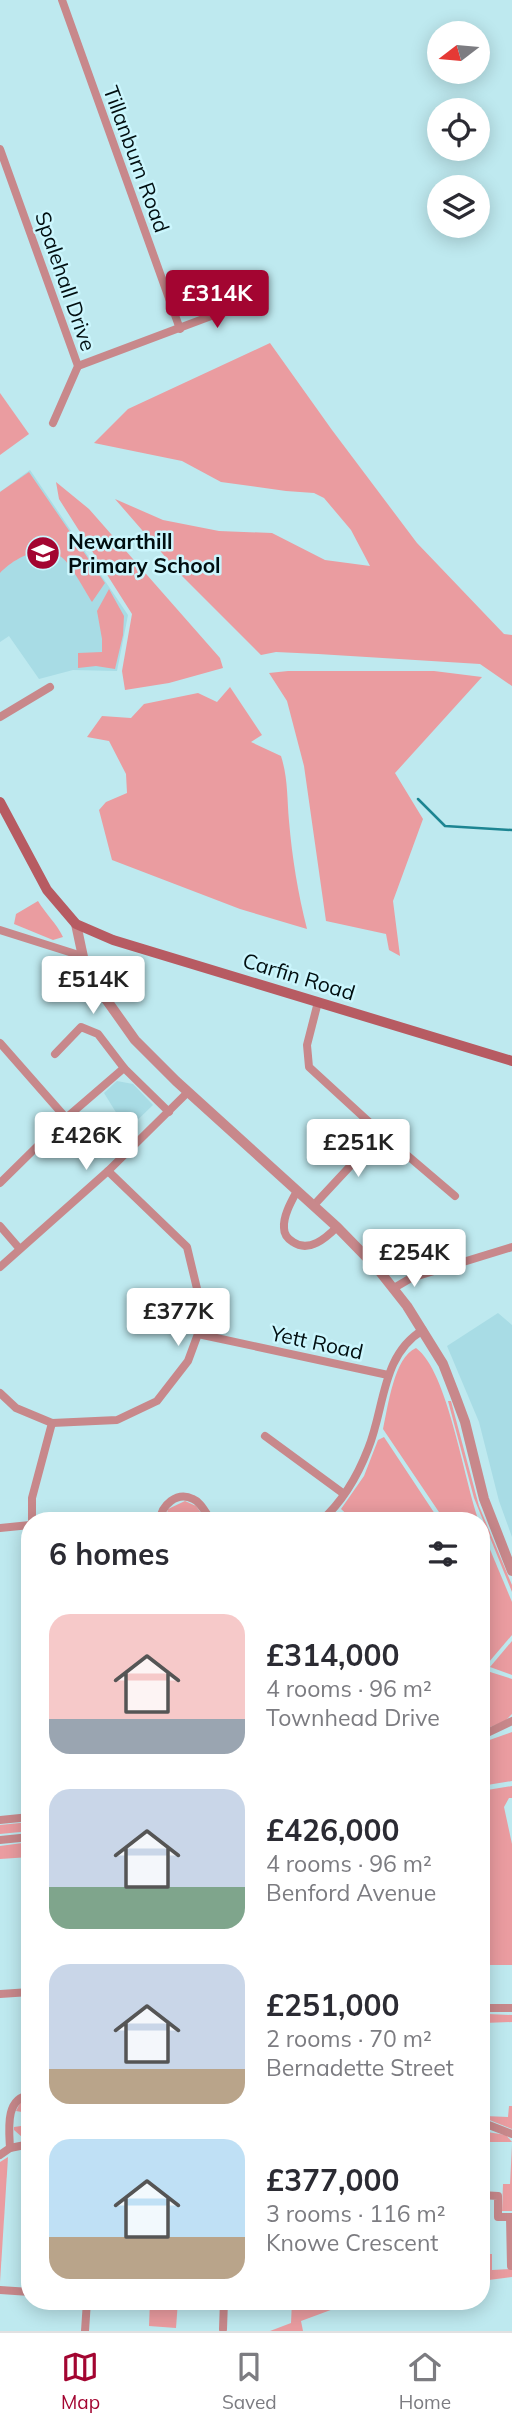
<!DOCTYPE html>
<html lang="en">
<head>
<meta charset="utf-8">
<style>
  :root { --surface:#fff; --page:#f2f2f3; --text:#2b2b33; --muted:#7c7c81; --line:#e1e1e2; --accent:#a30531 }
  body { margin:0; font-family:Mulish,sans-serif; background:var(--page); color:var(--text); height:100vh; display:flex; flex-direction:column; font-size:26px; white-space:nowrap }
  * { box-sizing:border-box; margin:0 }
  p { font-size:23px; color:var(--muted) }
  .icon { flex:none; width:38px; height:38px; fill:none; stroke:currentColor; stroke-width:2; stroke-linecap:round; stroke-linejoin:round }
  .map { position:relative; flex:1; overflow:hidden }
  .drawer { position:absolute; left:21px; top:1512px; width:469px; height:798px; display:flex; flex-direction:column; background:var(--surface); border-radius:28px; box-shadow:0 4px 18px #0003 }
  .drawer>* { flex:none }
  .needle { width:46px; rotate:254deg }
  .tools { position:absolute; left:427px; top:21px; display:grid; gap:14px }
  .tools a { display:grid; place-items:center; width:63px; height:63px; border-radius:50%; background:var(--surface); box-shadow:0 4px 18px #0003; font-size:35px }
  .price { position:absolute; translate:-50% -60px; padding:0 16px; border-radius:7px; background:#fff; color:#222; font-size:23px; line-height:46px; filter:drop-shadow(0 2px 4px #0008) }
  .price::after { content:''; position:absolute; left:50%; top:42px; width:21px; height:16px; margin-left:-10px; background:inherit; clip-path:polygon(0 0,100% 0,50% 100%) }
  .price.selected { background:var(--accent); color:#fff }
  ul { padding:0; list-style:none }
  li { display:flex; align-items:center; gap:21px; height:175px; padding:0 28px }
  li span { display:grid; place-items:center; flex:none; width:196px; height:140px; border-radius:21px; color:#555 }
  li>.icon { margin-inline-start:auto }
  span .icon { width:84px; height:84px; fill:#fffc; stroke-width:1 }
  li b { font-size:30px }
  h2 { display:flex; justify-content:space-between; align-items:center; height:84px; padding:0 28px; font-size:30px }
  .tabs { display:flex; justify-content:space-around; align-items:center; height:98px; border-top:2px solid var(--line); background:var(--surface); font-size:19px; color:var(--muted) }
  .tabs a { display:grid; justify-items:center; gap:4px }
  .tabs .selected { color:var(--accent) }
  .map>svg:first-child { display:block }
  .built { fill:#a8dce5 }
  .green { fill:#ea9ca0 }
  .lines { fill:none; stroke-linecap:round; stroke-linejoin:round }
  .stream { stroke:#1d8592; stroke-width:2.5 }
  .minor { stroke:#c8888b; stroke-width:8 }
  .tertiary { stroke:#c8888b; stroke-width:10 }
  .secondary { stroke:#b75b62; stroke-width:10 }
  .labels { text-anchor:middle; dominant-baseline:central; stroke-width:5; stroke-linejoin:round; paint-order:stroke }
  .street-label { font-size:21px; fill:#010e10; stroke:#cbf6fd }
  .poi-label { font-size:21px; font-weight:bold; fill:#010e10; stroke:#cbf6fd; text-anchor:start }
</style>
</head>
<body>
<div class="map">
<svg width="512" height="2331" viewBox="0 0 512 2331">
  <rect width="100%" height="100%" fill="#bee9ef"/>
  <g class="built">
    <path d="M30,470L128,615L117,671L73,670L39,679L9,636L0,642V492Z"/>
    <path d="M117,1081L133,1084L153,1105L127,1130L104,1093Z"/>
    <path d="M498,1313L512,1325V1537L499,1501L479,1422L447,1346Z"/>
  </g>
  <g class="green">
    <path d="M270,343L332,430L417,543L504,634L512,635V686L480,664L318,654L276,652L261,655L182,576L115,499L163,520L219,531L272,533L325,560L370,566L351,530L324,498L314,493L286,491L221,482L182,461L94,443L128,409Z"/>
    <path d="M0,393L29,434L0,455Z"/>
    <path d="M29,472L105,583L92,602C85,591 70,562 60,556C41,543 13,559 0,573V492Z"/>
    <path d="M56,482L89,509L220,658L223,668L169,683L125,690L122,671L132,614L59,499Z"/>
    <path d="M109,589L124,616L123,635L115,669L96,666L78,668V653L102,652V639L97,611Z"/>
    <path d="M288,671H434L482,677L395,773L423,819L393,901L400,956L389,950L386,934L326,921L304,766L287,701L269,673Z"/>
    <path d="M230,687L262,735L251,742L281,756C288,778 287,798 289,821C292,857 298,894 307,929L240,909L112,860L99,810L106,802L127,793L126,774L109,741L87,737L102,716L131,718L144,704L198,693L217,702Z"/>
    <path d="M38,901C45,913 57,924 63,937L53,940L14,924L16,914Z"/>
    <path d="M416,1348C448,1371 464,1481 479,1521H445L383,1429C388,1407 394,1357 416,1348Z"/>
    <path d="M448,1401H451L479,1506L512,1585V1592L474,1498Z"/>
    <path d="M384,1437L433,1511L440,1521H354L341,1509L364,1476L378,1440Z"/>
    <path d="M185,1501L196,1506L207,1521H165L168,1509Z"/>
    <path d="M481,1528L512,1602V1635L483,1669L481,1664Z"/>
    <path d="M512,1641V1675L490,1667Z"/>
    <path d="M487,1671L512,1679V1714L505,1721L481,1731V1684L487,1682L484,1674Z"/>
    <path d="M512,1732V1781L481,1786V1743Z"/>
    <path d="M512,1786V1798H509L504,1807L512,1844V1965H481V1791Z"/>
    <path d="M30,1822V1831L0,1834V1825Z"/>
    <path d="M30,1842V1857L0,1859V1846Z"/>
    <path d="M30,1899V1972L24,1900Z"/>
    <path d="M488,2014L512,2015V2022L484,2023V2017Z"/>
    <path d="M30,2099V2135L22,2137L14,2130V2127L21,2126L22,2112L16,2111L21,2101Z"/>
    <path d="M509,2106H512V2129L487,2119L485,2116L508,2117Z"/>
    <path d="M481,2131L506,2135L512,2142H481Z"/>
    <path d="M512,2145V2211H502L503,2184H510Z"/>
    <path d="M8,2157L0,2282V2162Z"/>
    <path d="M481,2254H492V2270L512,2269V2277L481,2281Z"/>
    <path d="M150,2301H178L176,2328L149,2326Z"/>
    <path d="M292,2301H355L301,2321L303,2331H270L291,2323Z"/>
  </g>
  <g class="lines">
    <path class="stream" d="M418,799L445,826L512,830"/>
    <g class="minor">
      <path d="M62,0L180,329"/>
      <path d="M0,149L78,366L53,423"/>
      <path d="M78,366L243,304"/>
      <path d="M0,717L50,687"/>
      <path d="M0,930L82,956"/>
      <path d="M318,1002L307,1045L309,1067L381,1133L455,1196"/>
      <path d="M0,1043L66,1118"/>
      <path d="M55,1054L81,1027L98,1034L124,1068"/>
      <path d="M0,1183L66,1118L124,1068L169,1112"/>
      <path d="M297,1191C291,1202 283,1216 284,1228C284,1234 288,1239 293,1242C309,1253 326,1238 337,1227"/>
      <path d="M314,1205L381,1133"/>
      <path d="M0,1226L19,1248"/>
      <path d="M0,1267L108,1171L188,1092"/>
      <path d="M394,1288L411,1278L512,1247"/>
      <path d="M198,1334L388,1375"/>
      <path d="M0,1393L16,1408L52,1423L117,1420L157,1401L188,1361L198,1334L199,1297L187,1247L108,1171"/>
      <path d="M265,1436L344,1494"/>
      <path d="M32,1521V1498L52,1423"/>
      <path d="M160,1521C161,1505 177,1491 193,1499C201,1502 206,1514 212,1521"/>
      <path d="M321,1521C342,1502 358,1475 368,1449C385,1408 381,1355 423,1330"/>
      <path d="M0,1528L30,1525"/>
      <path d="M481,1736L512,1721"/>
      <path d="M0,1820L30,1817"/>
      <path d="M0,1840L30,1837"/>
      <path d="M0,1994L30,1992"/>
      <path d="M481,2011L486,2008H512"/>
      <path d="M481,2122L512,2134"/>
      <path d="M10,2148C9,2129 5,2098 30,2095"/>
      <path d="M0,2155L10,2148L30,2144"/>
      <path d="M481,2195L498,2196V2217H510"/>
      <path d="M511,2266L510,2217H512"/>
      <path d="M0,2290L30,2292"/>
      <path d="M223,2329L224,2301"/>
      <path d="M85,2331L87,2301"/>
    </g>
    <path class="tertiary" d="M76,924L86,971L135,1040L176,1081L337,1227L377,1268L407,1306L443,1364L455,1395L465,1422L484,1499L512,1571"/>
    <path class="secondary" d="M0,802L47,890L76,924L113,940L512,1061"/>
  </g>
  <defs>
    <g id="school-disc" transform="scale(1.75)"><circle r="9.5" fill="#a30531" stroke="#cbf6fd"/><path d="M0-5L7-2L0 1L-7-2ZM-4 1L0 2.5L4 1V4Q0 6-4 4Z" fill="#fff"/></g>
  </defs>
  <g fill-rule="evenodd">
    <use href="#school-disc" x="43" y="553"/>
  </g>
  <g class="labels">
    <g class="street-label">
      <text transform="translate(137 159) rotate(70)">Tillanburn Road</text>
      <text transform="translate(66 281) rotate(71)">Spalehall Drive</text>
      <text transform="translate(299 976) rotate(17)">Carfin Road</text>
      <text transform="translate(317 1342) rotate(12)">Yett Road</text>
    </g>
    <g class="poi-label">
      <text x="68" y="541">Newarthill<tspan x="68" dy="24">Primary School</tspan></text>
    </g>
  </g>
</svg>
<div class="tools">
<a><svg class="needle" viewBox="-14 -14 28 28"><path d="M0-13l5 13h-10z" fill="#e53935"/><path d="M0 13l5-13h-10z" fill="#7c7c81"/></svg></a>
<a><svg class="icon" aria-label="locate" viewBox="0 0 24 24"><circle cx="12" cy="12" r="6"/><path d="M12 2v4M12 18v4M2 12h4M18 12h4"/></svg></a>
<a><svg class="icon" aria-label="layers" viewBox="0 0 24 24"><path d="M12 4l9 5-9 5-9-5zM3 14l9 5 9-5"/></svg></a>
</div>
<b class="price selected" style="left:217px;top:330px">£314K</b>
<b class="price" style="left:93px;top:1016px">£514K</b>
<b class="price" style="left:86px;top:1172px">£426K</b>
<b class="price" style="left:358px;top:1179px">£251K</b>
<b class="price" style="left:414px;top:1289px">£254K</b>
<b class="price" style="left:178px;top:1348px">£377K</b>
<section class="drawer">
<h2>6 homes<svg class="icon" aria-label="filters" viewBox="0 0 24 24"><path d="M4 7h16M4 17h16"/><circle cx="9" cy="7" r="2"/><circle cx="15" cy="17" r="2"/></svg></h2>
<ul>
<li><span style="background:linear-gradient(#f6c9c9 75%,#9aa5b1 0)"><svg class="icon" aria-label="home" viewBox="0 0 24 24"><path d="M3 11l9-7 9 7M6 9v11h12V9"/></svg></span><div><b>£314,000</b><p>4 rooms · 96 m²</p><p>Townhead Drive</p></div></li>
<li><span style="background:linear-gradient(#c9d6e8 70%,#7fa58c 0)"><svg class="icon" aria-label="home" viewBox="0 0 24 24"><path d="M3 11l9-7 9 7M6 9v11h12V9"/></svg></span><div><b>£426,000</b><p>4 rooms · 96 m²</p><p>Benford Avenue</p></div></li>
<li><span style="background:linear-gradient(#c9d6e8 75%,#b9a48a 0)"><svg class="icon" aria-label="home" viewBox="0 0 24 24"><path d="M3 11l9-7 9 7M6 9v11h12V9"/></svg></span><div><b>£251,000</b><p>2 rooms · 70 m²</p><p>Bernadette Street</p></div></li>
<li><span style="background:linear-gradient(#bfe0f5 70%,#b9a48a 0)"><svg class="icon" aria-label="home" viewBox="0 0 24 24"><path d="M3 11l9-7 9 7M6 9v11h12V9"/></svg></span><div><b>£377,000</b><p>3 rooms · 116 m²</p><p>Knowe Crescent</p></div></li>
</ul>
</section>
</div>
<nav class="tabs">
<a class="selected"><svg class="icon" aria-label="map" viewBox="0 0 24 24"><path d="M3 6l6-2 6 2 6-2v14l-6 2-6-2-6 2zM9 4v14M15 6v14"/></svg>Map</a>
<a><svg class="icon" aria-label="saved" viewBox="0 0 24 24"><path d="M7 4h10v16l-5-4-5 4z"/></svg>Saved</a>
<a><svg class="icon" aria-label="home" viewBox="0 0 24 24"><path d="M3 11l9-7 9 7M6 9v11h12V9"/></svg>Home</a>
</nav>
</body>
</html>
